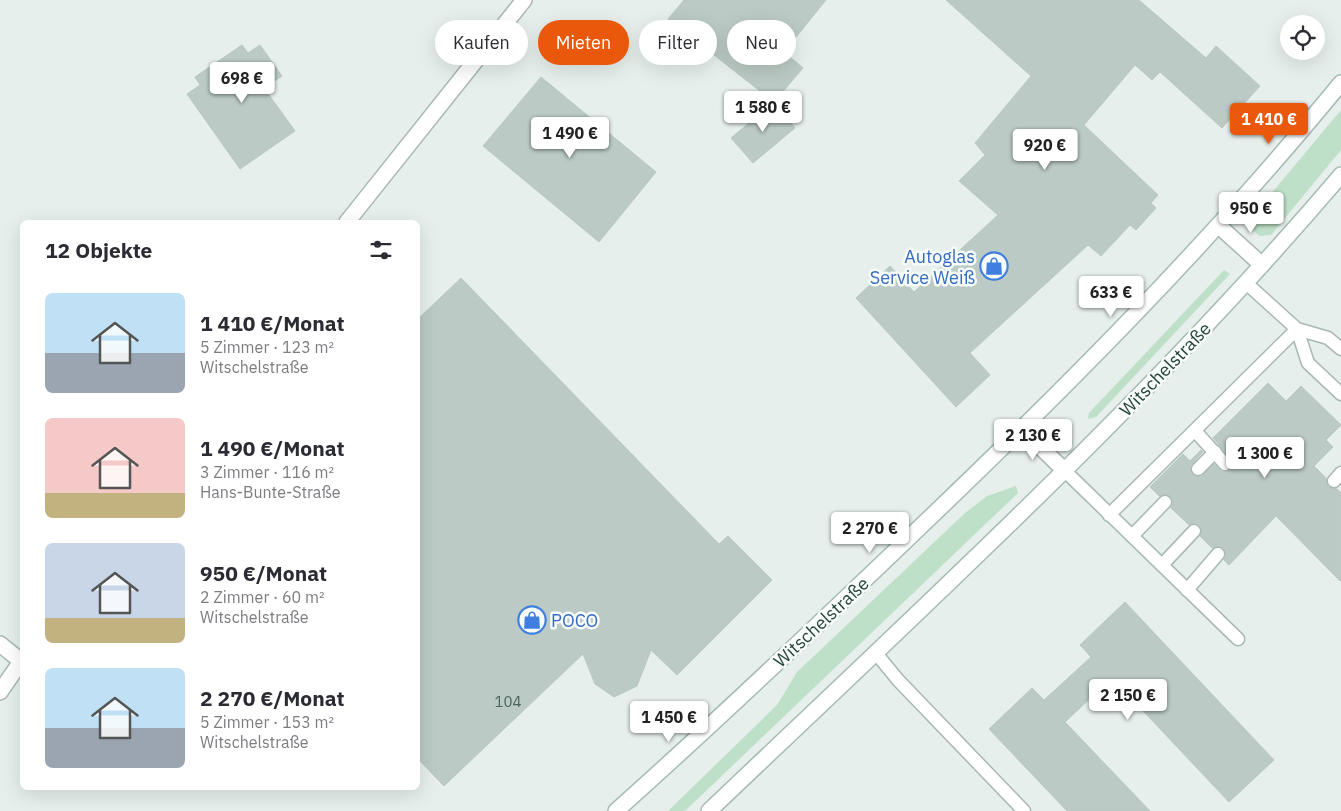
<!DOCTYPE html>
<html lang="de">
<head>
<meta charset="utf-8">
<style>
  :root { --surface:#fff; --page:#f7f7f7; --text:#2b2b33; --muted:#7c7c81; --accent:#ea580c }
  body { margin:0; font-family:"IBM Plex Sans",sans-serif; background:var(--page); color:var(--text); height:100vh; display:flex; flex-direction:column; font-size:19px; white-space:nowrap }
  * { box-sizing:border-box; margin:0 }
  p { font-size:16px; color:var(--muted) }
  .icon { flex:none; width:28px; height:28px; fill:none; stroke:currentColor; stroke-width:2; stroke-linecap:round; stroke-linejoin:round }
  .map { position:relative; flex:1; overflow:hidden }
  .drawer { position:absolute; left:20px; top:220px; width:400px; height:570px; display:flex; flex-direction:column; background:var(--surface); border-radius:8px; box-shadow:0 5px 20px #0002 }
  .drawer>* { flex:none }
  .banner { position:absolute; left:435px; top:20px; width:475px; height:45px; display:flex; gap:10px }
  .tools { position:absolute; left:1280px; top:15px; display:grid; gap:10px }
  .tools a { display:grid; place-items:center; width:45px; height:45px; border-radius:50%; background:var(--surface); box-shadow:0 5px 20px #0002; font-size:25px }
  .price { position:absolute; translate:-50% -42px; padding:0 11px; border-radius:5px; background:#fff; color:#222; font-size:16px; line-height:32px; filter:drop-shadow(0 1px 2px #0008) }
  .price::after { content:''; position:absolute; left:50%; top:30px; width:15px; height:11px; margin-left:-8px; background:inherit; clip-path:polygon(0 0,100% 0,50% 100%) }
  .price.on { background:var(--accent); color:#fff }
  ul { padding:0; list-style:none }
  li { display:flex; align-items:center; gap:15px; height:125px; padding:0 25px }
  li span { display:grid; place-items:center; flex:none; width:140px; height:100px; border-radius:8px; color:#555 }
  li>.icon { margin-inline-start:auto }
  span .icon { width:60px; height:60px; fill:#fffc; stroke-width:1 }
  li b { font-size:21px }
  h2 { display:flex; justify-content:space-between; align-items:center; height:60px; padding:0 25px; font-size:21px }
  .pill { padding:0 18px; border-radius:22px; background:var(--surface); box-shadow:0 5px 20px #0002; font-size:18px; line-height:45px }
  .pill.on { background:var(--accent); color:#fff }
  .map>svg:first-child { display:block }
  .green { fill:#bfe0c8 }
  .building { fill:#bbcac4; stroke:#b8c9c2 }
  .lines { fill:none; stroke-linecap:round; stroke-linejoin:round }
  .lane-casing { stroke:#a8b8b2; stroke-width:15 }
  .street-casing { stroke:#a8b8b2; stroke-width:18 }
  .secondary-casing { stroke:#a4bbb3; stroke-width:18 }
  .lane { stroke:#fff; stroke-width:12 }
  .street { stroke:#fff; stroke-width:15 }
  .secondary { stroke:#fff; stroke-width:15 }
  .labels { text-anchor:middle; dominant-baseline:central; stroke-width:5; stroke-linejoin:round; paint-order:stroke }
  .number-label { font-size:15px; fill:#4a645c }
  .shop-label { font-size:18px; fill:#366cbe; stroke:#f7fbf9; text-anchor:end }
  .street-label { font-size:18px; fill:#24423a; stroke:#f7fbf9 }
</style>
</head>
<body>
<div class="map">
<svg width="1341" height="811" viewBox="0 0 1341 811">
  <rect width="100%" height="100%" fill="#e6efeb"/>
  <g class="green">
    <path d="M1341,110V150L1271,235L1259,236L1251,228L1249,220Z"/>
    <path d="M1224,270L1230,274L1096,417L1088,419L1089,413Z"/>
    <path d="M1016,486L1018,493L685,811H668L777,705L797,672L965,513L987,496Z"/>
  </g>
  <g class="building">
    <path d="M684,0H826L784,52L803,68L774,102L668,19Z"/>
    <path d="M946,0H1139L1206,58L1216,46L1260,86L1222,128L1160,72L1152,80L1135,65L1084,125L1158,195L1151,203L1156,208L1136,230L1130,225L1101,256L1088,245L970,353L990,375L956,407L856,298L890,266L914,292L998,215L959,181L985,155L975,143L1031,76Z"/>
    <path d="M242,45L248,53L260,45L282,76L264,88L295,131L240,169L187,94L200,85L195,77Z"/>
    <path d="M541,77L656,172L599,242L483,146Z"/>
    <path d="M774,102L795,128L753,163L731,138Z"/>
    <path d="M461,278L719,544L728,536L772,580L677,675L651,650L637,686L614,697L595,684L583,654L444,786L418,759V319Z"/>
    <path d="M1268,383L1286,401L1301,386L1341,425L1326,440L1333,447L1314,466L1326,478L1328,487L1337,489L1341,493V582L1276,516L1229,565L1224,560L1226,555L1224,548L1219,546L1212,548L1200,536L1202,532L1200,525L1195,523L1189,525L1171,508L1173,504L1171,497L1166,494L1159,496L1150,487L1183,454L1190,461L1201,450L1203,452L1190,466L1193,475L1201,477L1214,464L1222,472L1230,470L1233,466L1231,459L1213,438Z"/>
    <path d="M1125,602L1274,760L1229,802L1112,678L1065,722L1150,811H1067L989,729L1032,688L1044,700L1091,657L1080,645Z"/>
  </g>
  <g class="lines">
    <g class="lane-casing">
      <g id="lane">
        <path d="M1246,283L1297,329L1328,338L1341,349"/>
        <path d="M1196,432L1225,464"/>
        <path d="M1198,469L1215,452"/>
        <path d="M1065,471L1238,639"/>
        <path d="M1334,481L1341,473"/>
        <path d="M1109,515L1297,329L1308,363L1341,394"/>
        <path d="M1132,536L1165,502"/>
        <path d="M1162,565L1194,531"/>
        <path d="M1187,590L1218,554"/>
        <path d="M875,652L898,680L1024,811"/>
      </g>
    </g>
    <g class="street-casing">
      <g id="street">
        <path d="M347,222L524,0"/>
        <path d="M1219,226L1262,265"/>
        <path d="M1022,429L1065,471"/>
        <path d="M0,644L21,661"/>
        <path d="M0,692L22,660"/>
      </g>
    </g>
    <g class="secondary-casing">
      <g id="secondary">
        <path d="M616,811C719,719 819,624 918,529C1067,387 1211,242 1341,83"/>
        <path d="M709,811C925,605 1147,403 1341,175"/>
      </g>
    </g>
    <use href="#lane" class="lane"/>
    <use href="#street" class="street"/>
    <use href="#secondary" class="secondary"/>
  </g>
  <defs>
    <g id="shop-ring" transform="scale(1.4375)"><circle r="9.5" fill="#f7fbf9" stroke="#3f7fe0" stroke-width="1.5"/><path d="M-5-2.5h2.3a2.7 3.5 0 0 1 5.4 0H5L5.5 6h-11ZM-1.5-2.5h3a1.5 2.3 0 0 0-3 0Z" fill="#3f7fe0"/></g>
  </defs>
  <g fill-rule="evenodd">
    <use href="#shop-ring" x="994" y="266"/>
    <use href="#shop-ring" x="532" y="620"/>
  </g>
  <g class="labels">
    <g class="number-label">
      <text x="508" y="701">104</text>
    </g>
    <g class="shop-label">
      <text x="975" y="256">Autoglas<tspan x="975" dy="21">Service Weiß</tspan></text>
      <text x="551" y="620" text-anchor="start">POCO</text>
    </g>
    <g class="street-label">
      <text transform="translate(1165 369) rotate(-46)">Witschelstraße</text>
      <text transform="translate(821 622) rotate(-43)">Witschelstraße</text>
    </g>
  </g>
</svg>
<div class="tools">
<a><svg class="icon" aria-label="locate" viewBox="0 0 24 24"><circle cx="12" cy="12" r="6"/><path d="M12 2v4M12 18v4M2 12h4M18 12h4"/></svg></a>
</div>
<b class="price" style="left:242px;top:104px">698 €</b>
<b class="price" style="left:763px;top:133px">1 580 €</b>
<b class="price on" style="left:1269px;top:145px">1 410 €</b>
<b class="price" style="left:570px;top:159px">1 490 €</b>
<b class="price" style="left:1045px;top:171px">920 €</b>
<b class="price" style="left:1251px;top:234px">950 €</b>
<b class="price" style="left:1111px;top:318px">633 €</b>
<b class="price" style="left:1033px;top:461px">2 130 €</b>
<b class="price" style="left:1265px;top:479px">1 300 €</b>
<b class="price" style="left:870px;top:554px">2 270 €</b>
<b class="price" style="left:1128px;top:721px">2 150 €</b>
<b class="price" style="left:669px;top:743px">1 450 €</b>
<div class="banner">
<a class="pill">Kaufen</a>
<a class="pill on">Mieten</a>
<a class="pill">Filter</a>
<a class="pill">Neu</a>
</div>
<section class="drawer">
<h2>12 Objekte<svg class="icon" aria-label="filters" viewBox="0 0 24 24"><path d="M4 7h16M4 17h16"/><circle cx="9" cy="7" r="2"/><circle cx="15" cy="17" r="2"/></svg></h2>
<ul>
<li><span style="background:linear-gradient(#bfe0f5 60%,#9aa5b1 0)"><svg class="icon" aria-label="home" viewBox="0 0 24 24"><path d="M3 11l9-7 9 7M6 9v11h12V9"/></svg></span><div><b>1 410 €/Monat</b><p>5 Zimmer · 123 m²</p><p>Witschelstraße</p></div></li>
<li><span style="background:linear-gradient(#f6c9c9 75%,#c2b280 0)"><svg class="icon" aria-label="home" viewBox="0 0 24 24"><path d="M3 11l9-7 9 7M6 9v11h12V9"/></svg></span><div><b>1 490 €/Monat</b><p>3 Zimmer · 116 m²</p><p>Hans-Bunte-Straße</p></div></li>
<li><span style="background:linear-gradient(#c9d6e8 75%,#c2b280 0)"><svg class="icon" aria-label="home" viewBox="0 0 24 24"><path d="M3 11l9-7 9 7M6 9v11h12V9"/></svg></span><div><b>950 €/Monat</b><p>2 Zimmer · 60 m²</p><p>Witschelstraße</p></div></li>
<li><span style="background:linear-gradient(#bfe0f5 60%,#9aa5b1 0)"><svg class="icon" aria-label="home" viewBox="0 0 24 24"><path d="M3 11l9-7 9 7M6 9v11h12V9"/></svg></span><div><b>2 270 €/Monat</b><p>5 Zimmer · 153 m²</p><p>Witschelstraße</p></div></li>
</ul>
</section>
</div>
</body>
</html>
